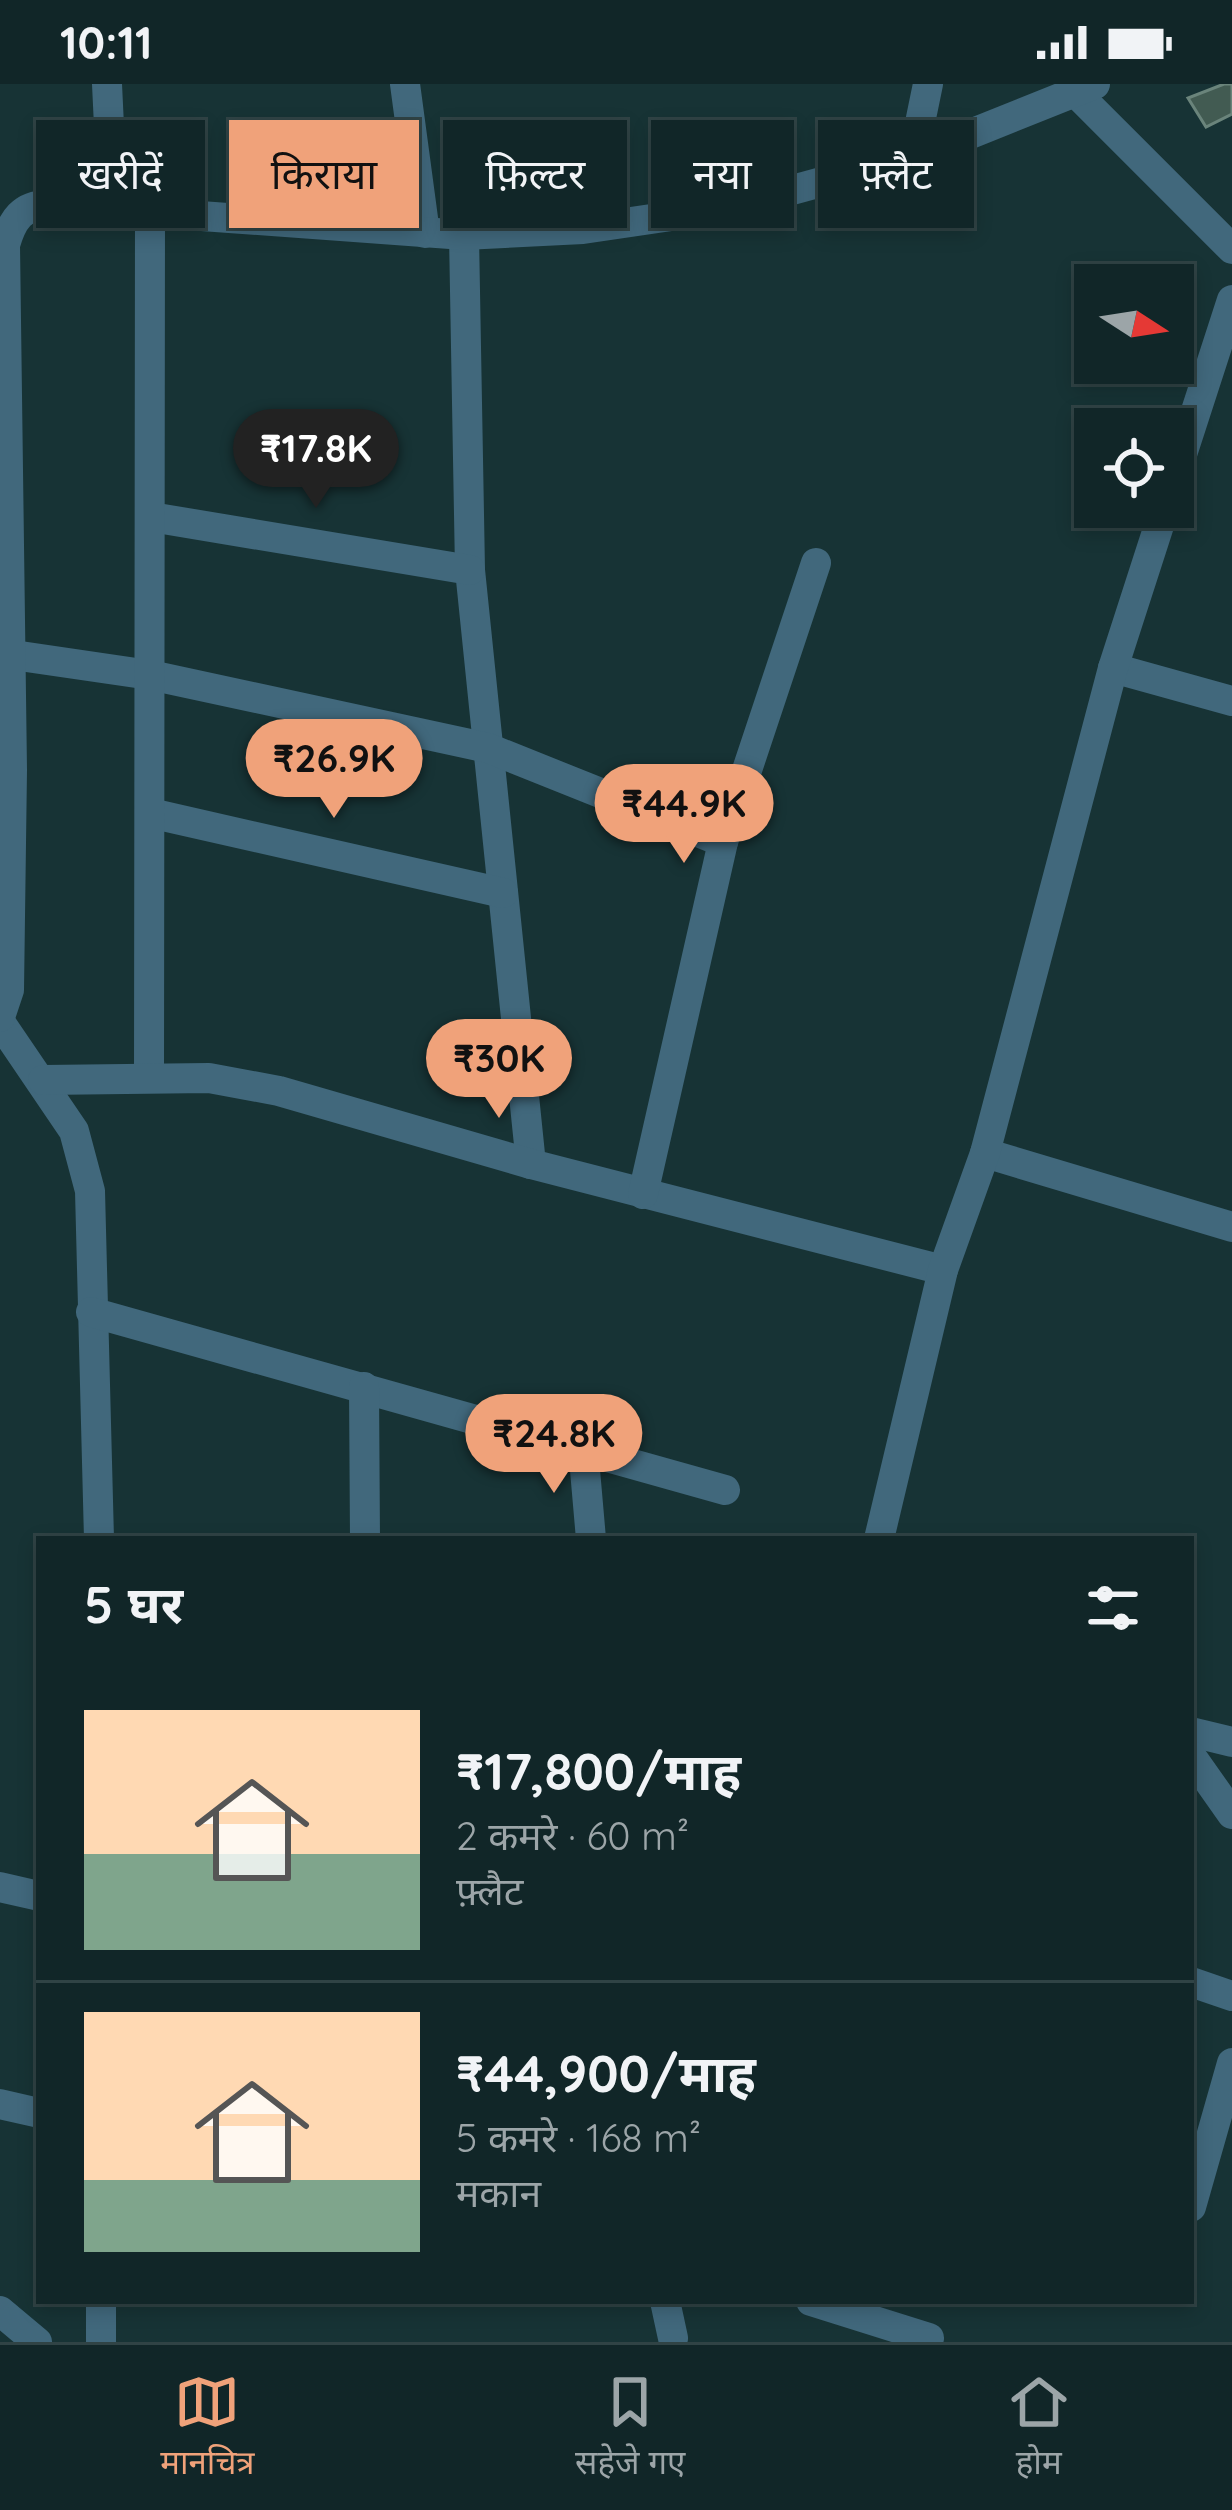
<!DOCTYPE html>
<html lang="hi">
<head>
<meta charset="utf-8">
<style>
  :root { --surface:#112628; --page:#1e3234; --text:#f1f3f6; --muted:#9ca5a8; --line:#304345; --accent:#f0a27a }
  body { margin:0; font-family:Quicksand,"Noto Sans Devanagari",sans-serif; background:var(--page); color:var(--text); height:100vh; display:flex; flex-direction:column; font-size:45px; white-space:nowrap }
  * { box-sizing:border-box; margin:0 }
  p { font-size:39px; color:var(--muted) }
  .icon { flex:none; width:66px; height:66px; fill:none; stroke:currentColor; stroke-width:2; stroke-linecap:round; stroke-linejoin:round }
  .map { position:relative; flex:1; overflow:hidden }
  .side { position:absolute; left:36px; top:1452px; width:1158px; height:768px; display:flex; flex-direction:column; background:var(--surface); border-radius:0px; box-shadow:0 6px 18px #0003,0 0 0 3px var(--line) }
  .side>* { flex:none }
  .banner { position:absolute; left:36px; top:36px; width:1161px; height:108px; display:flex; gap:24px }
  .needle { width:78px; rotate:102deg }
  .tools { position:absolute; left:1074px; top:180px; display:grid; gap:24px }
  .tools a { display:grid; place-items:center; width:120px; height:120px; border-radius:0px; background:var(--surface); box-shadow:0 6px 18px #0003,0 0 0 3px var(--line); font-size:60px }
  .price { position:absolute; translate:-50% -102px; padding:0 27px; border-radius:42px; background:var(--accent); color:#111; font-size:39px; line-height:78px; filter:drop-shadow(0 3px 6px #0008) }
  .price::after { content:''; position:absolute; left:50%; top:72px; width:36px; height:27px; margin-left:-18px; background:inherit; clip-path:polygon(0 0,100% 0,50% 100%) }
  .price.selected { background:#222; color:#fff }
  ul { padding:0; list-style:none }
  li { display:flex; align-items:center; gap:36px; height:300px; padding:0 48px }
  li+li { border-top:3px solid var(--line) }
  li span { display:grid; place-items:center; flex:none; width:336px; height:240px; border-radius:0px; color:#555 }
  li>.icon { margin-inline-start:auto }
  span .icon { width:144px; height:144px; fill:#fffc; stroke-width:1 }
  li b { font-size:51px }
  h2 { display:flex; justify-content:space-between; align-items:center; height:144px; padding:0 48px; font-size:51px }
  .tag { padding:0 42px; border-radius:0px; background:var(--surface); box-shadow:0 6px 18px #0003,0 0 0 3px var(--line); font-size:42px; line-height:108px }
  .tag.selected { background:var(--accent); color:#111 }
  .status { display:flex; justify-content:space-between; align-items:center; height:84px; padding:0 60px; background:var(--surface); direction:ltr }
  .status svg { height:33px; fill:currentColor }
  .tabs { display:flex; justify-content:space-around; align-items:center; height:168px; border-top:3px solid var(--line); background:var(--surface); font-size:33px; color:var(--muted) }
  .tabs a { display:grid; justify-items:center; gap:6px }
  .tabs .selected { color:var(--accent) }
  .map>svg:first-child { display:block }
  .building { fill:#425b52; stroke:#6a847b; stroke-width:3 }
  .lines { fill:none; stroke-linecap:round; stroke-linejoin:round }
  .minor { stroke:#41687c; stroke-width:30 }
  .tertiary { stroke:#41687c; stroke-width:30 }
</style>
</head>
<body>
<div class="status"><b>10:11</b><svg viewBox="0 0 49 12"><path d="M0 12V9h3v3zM5 12V6h3v6zM10 12V3h3v9zM15 12V0h3v12zM26 1h20v11H26zM47 4h2v5h-2z"/></svg></div>
<div class="map">
<svg width="1232" height="2258" viewBox="0 0 1232 2258">
  <rect width="100%" height="100%" fill="#173335"/>
  <path class="building" d="M1224,0H1232V30L1206,43L1188,14Z"/>
  <g class="lines">
    <g class="minor">
      <path d="M107,0L113,126"/>
      <path d="M405,0L425,149"/>
      <path d="M1075,8L1232,165"/>
      <path d="M913,73L928,0"/>
      <path d="M464,151L470,486L531,1080"/>
      <path d="M1173,398L1232,216"/>
      <path d="M151,433L470,486"/>
      <path d="M0,569L150,591L488,664L723,758"/>
      <path d="M1113,584L1232,617"/>
      <path d="M150,729L503,809"/>
      <path d="M0,938L74,1047L90,1107L99,1455"/>
      <path d="M149,993L150,129"/>
      <path d="M43,996L209,994L279,1007L531,1080L943,1186"/>
      <path d="M985,1069L1232,1143"/>
      <path d="M643,1110L723,758L816,479"/>
      <path d="M91,1228L725,1406"/>
      <path d="M364,1303L365,1455"/>
      <path d="M583,1363L591,1455"/>
      <path d="M879,1455L943,1186L985,1069L1113,584L1165,423"/>
      <path d="M1191,1648L1232,1658"/>
      <path d="M1191,1672L1232,1730"/>
      <path d="M0,1803L39,1812"/>
      <path d="M1191,1898L1232,1912"/>
      <path d="M0,2020L39,2029"/>
      <path d="M1191,2123L1232,1979"/>
      <path d="M665,2217L673,2254"/>
      <path d="M811,2217L929,2254"/>
      <path d="M0,2227L37,2258"/>
      <path d="M101,2258V2217"/>
    </g>
    <path class="tertiary" d="M0,933L9,906L12,686L5,161C12,136 22,120 50,121L464,151L583,145L726,124L913,73L1095,0"/>
  </g>
</svg>
<div class="tools">
<a><svg class="needle" viewBox="-14 -14 28 28"><path d="M0-13l5 13h-10z" fill="#e53935"/><path d="M0 13l5-13h-10z" fill="#9ca5a8"/></svg></a>
<a><svg class="icon" aria-label="locate" viewBox="0 0 24 24"><circle cx="12" cy="12" r="6"/><path d="M12 2v4M12 18v4M2 12h4M18 12h4"/></svg></a>
</div>
<b class="price selected" style="left:316px;top:427px">₹17.8K</b>
<b class="price" style="left:334px;top:737px">₹26.9K</b>
<b class="price" style="left:684px;top:782px">₹44.9K</b>
<b class="price" style="left:499px;top:1037px">₹30K</b>
<b class="price" style="left:554px;top:1412px">₹24.8K</b>
<div class="banner">
<a class="tag">खरीदें</a>
<a class="tag selected">किराया</a>
<a class="tag">फ़िल्टर</a>
<a class="tag">नया</a>
<a class="tag">फ़्लैट</a>
</div>
<section class="side">
<h2>5 घर<svg class="icon" aria-label="filters" viewBox="0 0 24 24"><path d="M4 7h16M4 17h16"/><circle cx="9" cy="7" r="2"/><circle cx="15" cy="17" r="2"/></svg></h2>
<ul>
<li><span style="background:linear-gradient(#ffd9b3 60%,#7fa58c 0)"><svg class="icon" aria-label="home" viewBox="0 0 24 24"><path d="M3 11l9-7 9 7M6 9v11h12V9"/></svg></span><div><b>₹17,800/माह</b><p>2 कमरे · 60 m²</p><p>फ़्लैट</p></div></li>
<li><span style="background:linear-gradient(#ffd9b3 70%,#7fa58c 0)"><svg class="icon" aria-label="home" viewBox="0 0 24 24"><path d="M3 11l9-7 9 7M6 9v11h12V9"/></svg></span><div><b>₹44,900/माह</b><p>5 कमरे · 168 m²</p><p>मकान</p></div></li>
</ul>
</section>
</div>
<nav class="tabs">
<a class="selected"><svg class="icon" aria-label="map" viewBox="0 0 24 24"><path d="M3 6l6-2 6 2 6-2v14l-6 2-6-2-6 2zM9 4v14M15 6v14"/></svg>मानचित्र</a>
<a><svg class="icon" aria-label="saved" viewBox="0 0 24 24"><path d="M7 4h10v16l-5-4-5 4z"/></svg>सहेजे गए</a>
<a><svg class="icon" aria-label="home" viewBox="0 0 24 24"><path d="M3 11l9-7 9 7M6 9v11h12V9"/></svg>होम</a>
</nav>
</body>
</html>
